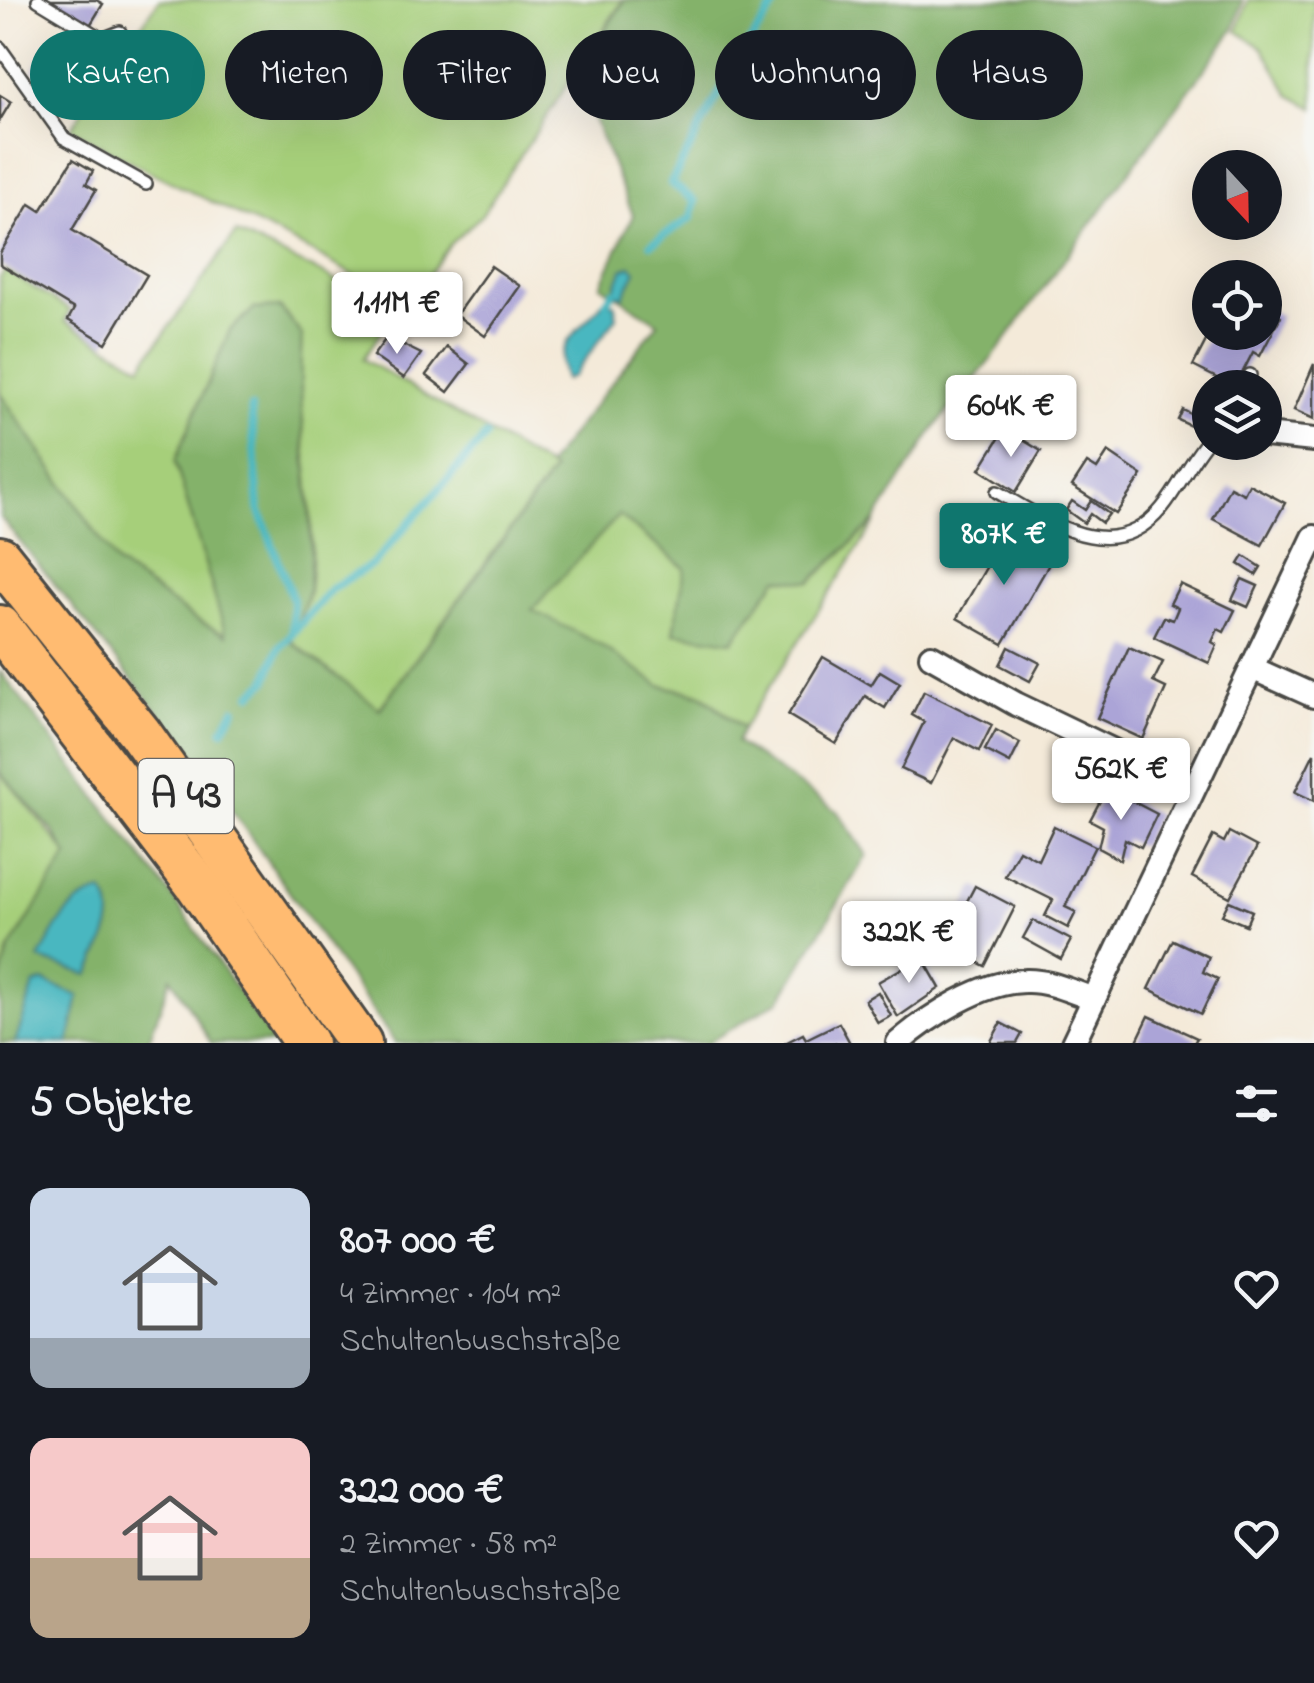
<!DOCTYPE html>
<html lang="de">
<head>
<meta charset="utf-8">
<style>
  :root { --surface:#171b24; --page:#242831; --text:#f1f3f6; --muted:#9ea1a6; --accent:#0f766e }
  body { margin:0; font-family:"Indie Flower",sans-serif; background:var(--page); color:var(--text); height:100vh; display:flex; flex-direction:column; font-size:38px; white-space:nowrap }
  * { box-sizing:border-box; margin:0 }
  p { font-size:32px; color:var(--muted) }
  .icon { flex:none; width:55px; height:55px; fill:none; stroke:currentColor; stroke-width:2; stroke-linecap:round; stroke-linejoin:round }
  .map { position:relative; height:1043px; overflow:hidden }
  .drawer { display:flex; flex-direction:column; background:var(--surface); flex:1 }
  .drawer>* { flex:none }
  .hud { position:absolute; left:30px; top:30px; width:1255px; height:90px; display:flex; gap:20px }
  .needle { width:65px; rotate:158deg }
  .controls { position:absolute; left:1192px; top:150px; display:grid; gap:20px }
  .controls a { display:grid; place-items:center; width:90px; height:90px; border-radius:50%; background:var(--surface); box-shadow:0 10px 40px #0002; font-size:50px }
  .price { position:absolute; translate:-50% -85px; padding:0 22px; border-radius:10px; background:#fff; color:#222; font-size:32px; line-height:65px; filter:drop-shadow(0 2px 5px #0008) }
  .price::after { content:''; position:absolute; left:50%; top:60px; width:30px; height:22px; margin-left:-15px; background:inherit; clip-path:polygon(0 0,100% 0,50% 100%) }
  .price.active { background:var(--accent); color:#fff }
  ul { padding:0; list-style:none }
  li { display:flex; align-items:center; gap:30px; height:250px; padding:0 30px }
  li span { display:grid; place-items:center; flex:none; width:280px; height:200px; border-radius:20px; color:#555 }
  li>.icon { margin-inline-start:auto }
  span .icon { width:120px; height:120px; fill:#fffc; stroke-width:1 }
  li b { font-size:42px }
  h2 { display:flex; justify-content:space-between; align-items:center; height:120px; padding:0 30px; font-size:42px }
  .tag { padding:0 35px; border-radius:45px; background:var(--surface); box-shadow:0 10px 40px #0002; font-size:35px; line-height:90px }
  .tag.active { background:var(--accent); color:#fff }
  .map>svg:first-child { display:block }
  .green { fill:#a6cf7a; stroke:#687d52; stroke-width:2.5 }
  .forest { fill:#84b26a; stroke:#586e4a; stroke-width:2.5 }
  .water { fill:#48b7c0; stroke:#3a7176; stroke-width:2.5 }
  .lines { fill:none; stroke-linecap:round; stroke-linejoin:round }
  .stream { stroke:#48b7c0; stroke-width:8 }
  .building { fill:#aba4d7 }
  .lane-casing { stroke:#494845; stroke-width:16 }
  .street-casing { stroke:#494845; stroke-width:28 }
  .highway-casing { stroke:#494845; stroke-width:48 }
  .lane { stroke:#fff; stroke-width:11 }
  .street { stroke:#fff; stroke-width:22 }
  .highway { stroke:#ffbb71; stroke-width:42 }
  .labels { text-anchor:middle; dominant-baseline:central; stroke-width:8; stroke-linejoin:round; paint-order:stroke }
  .shield { fill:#f6f6f2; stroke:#686867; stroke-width:2.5 }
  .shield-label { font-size:42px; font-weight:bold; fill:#2b2b2b }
</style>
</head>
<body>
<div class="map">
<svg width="1314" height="1043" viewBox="0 0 1314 1043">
  <rect width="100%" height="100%" fill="#f6f6f2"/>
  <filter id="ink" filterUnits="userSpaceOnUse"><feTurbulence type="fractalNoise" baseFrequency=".01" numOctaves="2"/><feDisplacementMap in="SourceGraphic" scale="20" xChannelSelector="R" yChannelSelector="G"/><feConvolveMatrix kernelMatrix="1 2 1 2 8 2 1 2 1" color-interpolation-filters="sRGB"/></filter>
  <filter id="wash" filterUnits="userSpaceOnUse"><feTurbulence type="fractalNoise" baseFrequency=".0048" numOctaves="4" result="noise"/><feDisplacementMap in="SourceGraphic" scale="40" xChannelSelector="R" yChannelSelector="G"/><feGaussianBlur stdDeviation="2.25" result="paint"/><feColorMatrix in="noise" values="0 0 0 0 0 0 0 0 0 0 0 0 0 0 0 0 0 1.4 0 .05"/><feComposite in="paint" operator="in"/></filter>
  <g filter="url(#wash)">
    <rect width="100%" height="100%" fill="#f4ead9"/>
    <g class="green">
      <path d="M159,0H623L481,216L451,243L405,308C302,236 180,194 71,128Z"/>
      <path d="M1248,0H1314V108L1290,95L1263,48L1237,31Z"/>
      <path d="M236,233L328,276L390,318L363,359L553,470L379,709L291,641C297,623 309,602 310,583C318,500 295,418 302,335L280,307L254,309L230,330L175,461L226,635L194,618L118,565L0,393V278L5,270L70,310L65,321L141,366Z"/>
      <path d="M619,515L685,569L674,633L733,641L778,578L811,582L876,521L743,728L702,694L659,685L599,644L531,611Z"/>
      <path d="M0,772L69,856L9,950L0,983Z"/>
    </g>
    <g class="forest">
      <path d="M625,0H1243L1233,31L993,357L935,427L875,521L810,582L778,578L732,641L674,633L685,568L619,515L532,610L599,644L659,685L702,695L743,729L736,742L837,811L867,855L780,1000L707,1043H395L193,755L0,517V393L117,564L194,619L226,635L175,461L230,330L254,309L279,307L302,335C295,417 316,500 309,583C308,602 297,623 291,642L380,709L553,471L547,466L658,323L601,285L633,215L575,74Z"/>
      <path d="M0,671L174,899L274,1043H211L171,977L148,1043H0V984L9,950L68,856L53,831L0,772Z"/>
    </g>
    <g class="water">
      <path d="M631,266L636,271L623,297L613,292L623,269Z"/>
      <path d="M602,303H614L617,317L573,376L565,380C552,342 580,331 602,303Z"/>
      <path d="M103,892C123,916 100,950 89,975L39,959C54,931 69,898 103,892Z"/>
      <path d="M43,981L79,996L69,1043H15L34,985Z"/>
    </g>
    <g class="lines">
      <g class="stream">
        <path d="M651,244L691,218L695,201L671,183L735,64L779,0"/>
        <path d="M606,302L613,292"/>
        <path d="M251,408L259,509L293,600L292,631"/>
        <path d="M252,694L266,682L279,648L332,588L373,564L486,436"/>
        <path d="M223,730L235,709"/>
      </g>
    </g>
    <g id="blocks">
      <g class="building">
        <path d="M43,0H96L103,4L89,27Z"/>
        <path d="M54,33L91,53L68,94L33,70Z"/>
        <path d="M0,95L11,102L0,120Z"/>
        <path d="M73,159L93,171L86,184L96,190L72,230L147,275L106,343L68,320L74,309L0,264V253L30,204L41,211Z"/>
        <path d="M491,266L520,286L485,336L456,315Z"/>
        <path d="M1265,307L1281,316L1260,356L1253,352L1235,387L1193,366L1208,337L1221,343L1227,332H1265Z"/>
        <path d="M387,337L421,354L404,378L373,356Z"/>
        <path d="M447,347L469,364L448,392L426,375Z"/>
        <path d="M1314,364V419L1294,410Z"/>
        <path d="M1183,410L1204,421L1199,430L1178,420Z"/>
        <path d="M1005,429L1041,451L1016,492L980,469Z"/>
        <path d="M1108,452L1142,475L1116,514L1072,486L1087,463L1097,469Z"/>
        <path d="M1249,484L1285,503L1262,545L1213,519L1230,487L1244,494Z"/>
        <path d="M1072,501L1085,510L1091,501L1109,514L1102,523L1090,514L1084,523L1066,510Z"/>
        <path d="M1006,533L1052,559L1003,644L957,618Z"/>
        <path d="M1244,556L1261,567L1256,575L1239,564Z"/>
        <path d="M1242,579L1258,586L1248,607L1232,600Z"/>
        <path d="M1180,584L1235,610L1224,632L1218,629L1212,642L1217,645L1209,663L1154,637L1164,617L1173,620L1178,608L1170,604Z"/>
        <path d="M1009,647L1040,663L1030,681L1000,665Z"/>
        <path d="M1129,647L1163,662L1153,682L1166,688L1143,739L1097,718Z"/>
        <path d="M823,657L871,685L880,671L900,683L885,708L865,696L836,744L788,715Z"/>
        <path d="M924,691L992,725L979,751L954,738L931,783L901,769L924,722L912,715Z"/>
        <path d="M996,730L1020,743L1010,763L985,750Z"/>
        <path d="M1314,753V801L1295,792Z"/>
        <path d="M1107,788L1157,814L1141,847L1125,839L1120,860L1098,848L1103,827L1090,820Z"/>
        <path d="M1054,826L1095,846L1065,907L1076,912L1068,928L1045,916L1053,900L1005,876L1019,850L1038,860Z"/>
        <path d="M1229,832L1257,847L1230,897L1192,877L1213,836L1224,842Z"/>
        <path d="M975,886L1015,907L985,966L944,945Z"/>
        <path d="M1229,901L1252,911L1246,925L1222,915Z"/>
        <path d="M1033,920L1071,940L1061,959L1023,938Z"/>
        <path d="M1173,940L1209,957L1203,972L1218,979L1201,1014L1149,989Z"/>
        <path d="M922,957L940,988L898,1017L878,982Z"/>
        <path d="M878,992L891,1016L878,1023L865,1000Z"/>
        <path d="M1149,1016L1197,1038L1194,1043H1136Z"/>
        <path d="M839,1023L850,1043H785L803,1034L806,1039Z"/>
        <path d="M1001,1023L1022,1034L1017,1043H990Z"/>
      </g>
    </g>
  </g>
  <g filter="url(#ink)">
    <use href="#blocks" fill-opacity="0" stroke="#494845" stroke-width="2.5"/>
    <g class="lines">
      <g class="lane-casing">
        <g id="lane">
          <path d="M38,0L102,39L120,32"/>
          <path d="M0,48L64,138L146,184"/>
          <path d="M1244,388L1250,375"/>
          <path d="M997,492C1049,521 1112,569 1162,508C1180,486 1191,459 1210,438"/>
        </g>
      </g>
      <g class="street-casing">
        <g id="street">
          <path d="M1265,435L1314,440"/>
          <path d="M931,656L1016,704L1193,789"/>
          <path d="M1254,669L1314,696"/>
          <path d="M898,1043C929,1016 983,981 1025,981C1049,980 1072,992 1094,999"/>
          <path d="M1073,1043L1314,537"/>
        </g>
      </g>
      <g class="highway-casing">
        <g id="highway">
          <path d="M0,558L139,732L360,1043"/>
          <path d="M0,627L198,886L306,1043"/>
        </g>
      </g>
      <use href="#lane" class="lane"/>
      <use href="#street" class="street"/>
      <use href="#highway" class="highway"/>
    </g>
  </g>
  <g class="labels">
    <rect class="shield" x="138.5" y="759" width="95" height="74" rx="8"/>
    <g class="shield-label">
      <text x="186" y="796">A 43</text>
    </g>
  </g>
</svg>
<div class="controls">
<a><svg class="needle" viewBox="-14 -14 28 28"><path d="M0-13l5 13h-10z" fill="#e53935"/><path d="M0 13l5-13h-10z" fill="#9ea1a6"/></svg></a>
<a><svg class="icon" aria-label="locate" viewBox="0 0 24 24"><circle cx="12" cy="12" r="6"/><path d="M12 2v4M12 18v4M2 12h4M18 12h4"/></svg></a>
<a><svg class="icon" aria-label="layers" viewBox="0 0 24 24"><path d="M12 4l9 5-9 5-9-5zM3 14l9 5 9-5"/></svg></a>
</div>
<b class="price" style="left:397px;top:357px">1.11M €</b>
<b class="price" style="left:1011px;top:460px">604K €</b>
<b class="price active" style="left:1004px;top:588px">807K €</b>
<b class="price" style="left:1121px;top:823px">562K €</b>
<b class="price" style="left:909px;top:986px">322K €</b>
<div class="hud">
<a class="tag active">Kaufen</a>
<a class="tag">Mieten</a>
<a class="tag">Filter</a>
<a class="tag">Neu</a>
<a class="tag">Wohnung</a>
<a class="tag">Haus</a>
</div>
</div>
<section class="drawer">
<h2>5 Objekte<svg class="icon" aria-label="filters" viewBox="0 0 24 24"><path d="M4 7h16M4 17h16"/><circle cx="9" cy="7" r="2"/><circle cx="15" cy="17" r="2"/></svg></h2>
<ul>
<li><span style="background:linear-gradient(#c9d6e8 75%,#9aa5b1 0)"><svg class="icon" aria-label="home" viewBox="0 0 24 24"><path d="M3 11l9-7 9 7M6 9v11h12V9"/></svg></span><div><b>807 000 €</b><p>4 Zimmer · 104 m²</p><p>Schultenbuschstraße</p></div><svg class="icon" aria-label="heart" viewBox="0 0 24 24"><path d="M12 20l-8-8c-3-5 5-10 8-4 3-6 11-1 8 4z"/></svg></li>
<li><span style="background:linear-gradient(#f6c9c9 60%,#b9a48a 0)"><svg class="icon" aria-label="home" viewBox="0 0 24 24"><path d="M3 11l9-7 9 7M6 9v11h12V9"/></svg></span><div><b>322 000 €</b><p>2 Zimmer · 58 m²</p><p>Schultenbuschstraße</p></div><svg class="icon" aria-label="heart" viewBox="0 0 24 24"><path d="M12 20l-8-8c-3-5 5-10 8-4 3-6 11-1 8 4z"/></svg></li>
</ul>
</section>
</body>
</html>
